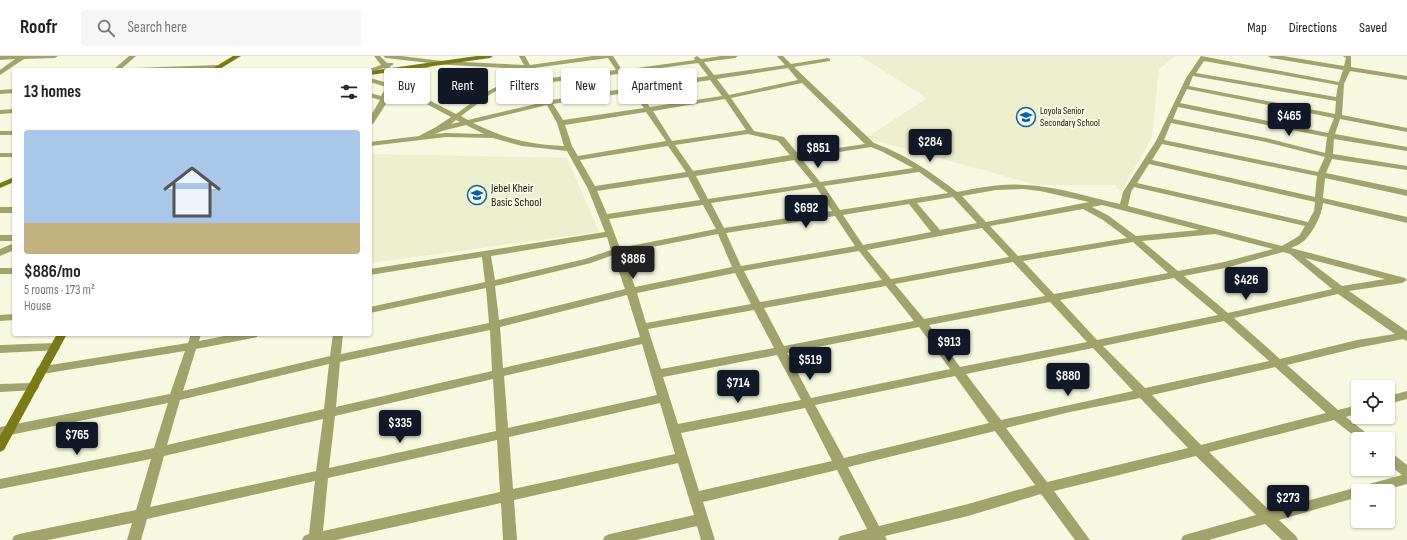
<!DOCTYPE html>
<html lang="en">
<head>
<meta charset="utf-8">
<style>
  :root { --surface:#fff; --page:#f6f6f6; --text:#222; --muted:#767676; --line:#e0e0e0; --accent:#111827 }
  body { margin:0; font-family:"Sofia Sans Condensed",sans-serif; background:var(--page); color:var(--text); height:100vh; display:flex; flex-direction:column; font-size:15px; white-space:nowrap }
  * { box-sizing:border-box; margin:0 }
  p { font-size:13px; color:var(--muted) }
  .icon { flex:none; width:22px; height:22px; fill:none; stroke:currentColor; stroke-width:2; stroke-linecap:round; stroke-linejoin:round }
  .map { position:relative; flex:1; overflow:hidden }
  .details { position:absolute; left:12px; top:12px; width:360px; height:268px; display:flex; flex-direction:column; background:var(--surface); border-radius:4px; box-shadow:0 1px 3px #0004 }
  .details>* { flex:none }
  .top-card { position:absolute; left:384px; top:12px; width:380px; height:36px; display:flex; gap:8px }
  .controls { position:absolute; left:1351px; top:324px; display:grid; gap:8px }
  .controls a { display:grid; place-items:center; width:44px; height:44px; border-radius:4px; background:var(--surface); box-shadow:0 1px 3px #0004; font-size:20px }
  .price { position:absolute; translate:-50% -34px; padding:0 9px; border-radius:4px; background:var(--accent); color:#fff; font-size:13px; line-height:26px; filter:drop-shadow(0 1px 2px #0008) }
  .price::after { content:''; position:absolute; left:50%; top:24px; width:12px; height:9px; margin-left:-6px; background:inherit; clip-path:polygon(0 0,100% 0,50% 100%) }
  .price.on { background:#222; color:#fff }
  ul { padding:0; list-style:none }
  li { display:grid; align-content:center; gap:8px; height:212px; padding:0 12px }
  li span { display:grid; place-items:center; height:124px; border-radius:4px; color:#555 }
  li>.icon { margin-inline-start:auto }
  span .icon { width:72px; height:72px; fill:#fffc; stroke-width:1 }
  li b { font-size:17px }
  h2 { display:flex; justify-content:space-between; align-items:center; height:48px; padding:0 12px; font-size:17px }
  .chip { padding:0 14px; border-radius:4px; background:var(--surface); box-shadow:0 1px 3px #0004; font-size:14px; line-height:36px }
  .chip.on { background:var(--accent); color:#fff }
  header { display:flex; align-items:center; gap:24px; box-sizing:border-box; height:56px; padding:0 20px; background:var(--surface); border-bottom:1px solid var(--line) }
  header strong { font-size:19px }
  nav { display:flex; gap:22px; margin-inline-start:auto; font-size:14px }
  .search { width:280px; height:36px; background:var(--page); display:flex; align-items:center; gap:10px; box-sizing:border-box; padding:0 14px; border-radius:4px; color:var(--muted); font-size:15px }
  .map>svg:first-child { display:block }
  .built { fill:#eceece }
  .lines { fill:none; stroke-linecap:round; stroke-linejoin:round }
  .street { fill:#a1a36c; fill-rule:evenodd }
  .secondary { fill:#7a7a18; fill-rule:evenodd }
  .labels { text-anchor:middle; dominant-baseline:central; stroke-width:4; stroke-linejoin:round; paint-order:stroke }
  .far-poi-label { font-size:10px; fill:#191a11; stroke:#f7f8e0; text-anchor:start }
  .poi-label { font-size:12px; fill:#191a11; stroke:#f7f8e0; text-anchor:start }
</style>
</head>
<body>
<header>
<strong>Roofr</strong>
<div class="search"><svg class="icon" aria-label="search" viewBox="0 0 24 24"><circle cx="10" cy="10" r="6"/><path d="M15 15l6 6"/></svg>Search here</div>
<nav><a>Map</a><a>Directions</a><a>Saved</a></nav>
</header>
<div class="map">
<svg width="1407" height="484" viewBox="0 0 1407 484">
  <rect width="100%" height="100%" fill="#f7f8e0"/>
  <g class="built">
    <path d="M860,0H1175L1159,13L1152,81L1121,136L1115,129H1037L866,82L927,42Z"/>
    <path d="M370,98L567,102L599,176L370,207Z"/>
  </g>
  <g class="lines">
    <g class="street">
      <path d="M0,0H58L55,2L24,3L0,19V14L15,3L0,4Z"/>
      <path d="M129,0H136L120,14H113Z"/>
      <path d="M374,0H380L387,7H393V9L390,10L394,20L429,7L386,2L383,0H401L442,5L524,9L519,0H525L530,9L593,0H613L622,14L695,4L694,2L697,0L701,3L721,0H738L735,2L704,6L714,19L785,9L777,0H783L791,8L828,2L830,3V5L794,11L874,87C905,98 931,116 957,136C979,132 1001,127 1024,129C1056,130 1088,141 1120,148L1123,136L1156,85L1186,22L1201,0L1339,26L1343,14L1271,2L1268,0H1283L1344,10L1346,2L1343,0H1351V11L1407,20V24L1350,15L1344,28L1342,59L1407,72V76L1340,63L1335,78L1407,91V95L1334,83L1333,98L1407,110V114L1332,103L1326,117L1407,134V140L1325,122L1323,142L1407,161V167L1323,147C1322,159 1313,176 1305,184C1302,187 1296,190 1291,192L1405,222L1407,224L1402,227L1349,235L1407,275V285L1403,283L1357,292L1287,309L1338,354L1358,349V357L1346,361L1370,380L1372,383H1358L1334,364L1209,396L1270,455L1402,419L1388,408V396L1392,397L1407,409V428L1382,435H1358V441L1279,464L1296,480L1298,484H1282L1265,468L1209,484H1181L1183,480L1188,478L1256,459L1196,400L1054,435L1090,484H1075L1041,438L968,460L885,480L887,484H838L840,480L867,473L837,414L703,446L715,484H701L697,470L636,484H603L605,480L610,478L694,459L678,407L514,444L517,484H503L501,447L336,484H302L304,480L309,478L315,425L147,463L141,484H127L132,467L48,484H12L14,480L19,478L136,454L151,403L0,433V423L154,392L168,347L0,381V371L170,338L185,295L42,318L38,317L36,314L38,311L188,287L191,278H201L199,285L235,278H258L257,281L253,282L196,293L183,335L330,300L333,278H343L341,298L489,267L486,232L370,257V251L485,226L482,201L370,219V213L605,176L588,133L567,95L522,90L493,82L446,81L370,90V86L419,80L436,71L451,61L417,43L392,33L386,48L373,68H370V61L380,44L370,41V37L381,40L386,31L370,26V22L388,27C389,21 388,16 384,12L370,16V14H367L381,9ZM608,2L616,14L542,23L534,12ZM1204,5L1338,29L1336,41L1196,17ZM698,7L708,20L635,31L624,17ZM432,8L526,13L529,15L488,35L456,58L421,40L394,29L395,24L432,10ZM788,12L798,24L729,39L717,23ZM533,18C538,27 539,37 544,46L468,64L461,60L492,37ZM618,18L629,32L551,44L545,36L544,27ZM1193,20L1336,45L1335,58L1189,30ZM710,24L722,40L650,51L638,35ZM802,27L865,88L798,98L784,81L754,75L731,42ZM1187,33L1334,62L1328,77L1180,47ZM632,36L644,52L563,64L553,48ZM725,43L746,74L672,85L653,55ZM547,49L557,67L564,90C528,88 506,83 473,67ZM1178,51L1327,81L1325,97L1266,82L1173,63ZM646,56L666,85L578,100L572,90L565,69ZM456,64L460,66L451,68ZM1171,67L1266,86L1325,101L1318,116L1164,84ZM466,69L484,78L446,77L435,78L442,75ZM748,78L778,85L790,99L693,115L675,89ZM1162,88L1317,120L1315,141L1152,104ZM668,90L686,116L595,130L580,104ZM871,91L883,96L913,112L820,126L801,102ZM794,104L813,127L708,143L696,120ZM1149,108L1315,146L1314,155L1308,166L1137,127ZM919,116L948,137L840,154L824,130ZM688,121L700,144L607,158L597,135ZM816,131L832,155L724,172L711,147ZM1134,131L1305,170L1299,180L1282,190L1128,150L1131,136ZM1023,133L1040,135L1089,146L986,166L962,140L996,134ZM953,141L977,167L940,174L917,147ZM909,148L931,176L863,189L843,159ZM703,149L716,173L620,192L609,163ZM1102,149L1199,174L1136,180L1109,160L1092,151ZM1083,153L1103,164L1127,182L1018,200L990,170ZM835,160L855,190L741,210L726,177ZM982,172L1009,201L891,223L867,194ZM718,178L732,211L635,231L622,197ZM1215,178L1273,193L1224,206L1178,215L1142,185ZM607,181L611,194L585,203L495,224L491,200ZM1133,186L1168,217L1054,238L1023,205ZM859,195L882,224L760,246L744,215ZM1283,196L1290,198L1332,233L1228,257L1184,220L1225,212ZM613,199L625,233L499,264L495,230L591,207ZM1305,202L1385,223L1342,230ZM1013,206L1045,240L924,263L895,228ZM735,217L751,248L646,267L637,237ZM1174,222L1218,259L1097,284L1060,244ZM886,230L914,265L784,290L764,252ZM1338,238L1395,278L1357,284L1280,303L1234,262ZM627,239L640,281L503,312L500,271ZM1050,246L1087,286L960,311L929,269ZM754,254L774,292L661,313L648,273ZM1224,265L1269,305L1145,332L1103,290ZM919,271L950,313L811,342L787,297ZM490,274L492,315L336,351L340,306ZM642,288L657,339L508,372L504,320ZM1093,292L1133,335L1001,364L966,318ZM777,299L801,344L678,368L663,321ZM329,308L324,353L167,389L180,344ZM1275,311L1326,357L1201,389L1152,339ZM955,320L989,367L844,402L815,349ZM493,323L496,375L329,412L335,360ZM1140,342L1188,392L1047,426L1006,372L1070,356ZM660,347L675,398L513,433L509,381ZM805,352L832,405L699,435L681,377ZM323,363L316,415L150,451L164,400ZM995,375L1035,429L968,448L879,470L848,411ZM497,384L500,436L323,475L328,422Z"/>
      <path d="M218,9L220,10V12L132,14L135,12Z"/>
      <path d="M14,33V37L0,38V34Z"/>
      <path d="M14,53V57L0,58V54Z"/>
      <rect x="0" y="75" width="14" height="4"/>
      <rect x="0" y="97" width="14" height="4"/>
      <rect x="0" y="151" width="14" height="6"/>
      <rect x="0" y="179" width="14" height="6"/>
      <path d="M14,187V194L0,200V193Z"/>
      <rect x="0" y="212" width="14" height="6"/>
      <path d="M14,258V264L0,265V259Z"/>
      <path d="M55,287L59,288L60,291L59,294L0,297V289Z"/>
      <path d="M33,327L37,328L39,331L37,334L0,336V328Z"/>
      <path d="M1407,335V343L1388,348V340Z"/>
    </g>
    <g class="secondary">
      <path d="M233,0H241L218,14H210Z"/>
      <path d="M477,0H493L490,2L370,19V15Z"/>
      <path d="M14,121V126L0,132V127Z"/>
      <path d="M57,278H67L4,394L0,396V380Z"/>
    </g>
  </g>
  <defs>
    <g id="school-ring" transform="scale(1)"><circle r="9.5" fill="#f7f8e0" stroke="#0760ae" stroke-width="1.5"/><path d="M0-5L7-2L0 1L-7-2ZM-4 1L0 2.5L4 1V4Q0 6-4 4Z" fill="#0760ae"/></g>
  </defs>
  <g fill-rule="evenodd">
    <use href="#school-ring" x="1026" y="61"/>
    <use href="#school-ring" x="477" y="139"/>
  </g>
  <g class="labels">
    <g class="far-poi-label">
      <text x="1040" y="55">Loyola Senior<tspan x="1040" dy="12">Secondary School</tspan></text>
    </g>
    <g class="poi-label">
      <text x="491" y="132">Jebel Kheir<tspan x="491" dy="14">Basic School</tspan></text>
    </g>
  </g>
</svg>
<div class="controls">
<a><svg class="icon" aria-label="locate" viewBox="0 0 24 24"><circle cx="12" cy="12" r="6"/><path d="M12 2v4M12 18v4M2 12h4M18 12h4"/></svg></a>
<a>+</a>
<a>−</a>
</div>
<b class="price" style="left:1289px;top:81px">$465</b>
<b class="price" style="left:930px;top:107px">$284</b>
<b class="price" style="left:818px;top:113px">$851</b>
<b class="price" style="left:806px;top:173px">$692</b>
<b class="price on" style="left:633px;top:224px">$886</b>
<b class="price" style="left:1246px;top:245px">$426</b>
<b class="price" style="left:949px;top:307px">$913</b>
<b class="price" style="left:810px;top:325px">$519</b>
<b class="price" style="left:1068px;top:341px">$880</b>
<b class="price" style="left:738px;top:348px">$714</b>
<b class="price" style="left:400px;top:388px">$335</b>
<b class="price" style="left:77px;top:400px">$765</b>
<b class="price" style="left:1288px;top:463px">$273</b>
<div class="top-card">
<a class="chip">Buy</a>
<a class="chip on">Rent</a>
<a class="chip">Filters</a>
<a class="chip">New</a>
<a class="chip">Apartment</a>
</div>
<section class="details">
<h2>13 homes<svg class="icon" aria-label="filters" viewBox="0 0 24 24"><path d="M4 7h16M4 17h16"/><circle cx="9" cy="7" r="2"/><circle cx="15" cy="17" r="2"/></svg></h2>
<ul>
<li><span style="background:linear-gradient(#a9c7e8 75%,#c2b280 0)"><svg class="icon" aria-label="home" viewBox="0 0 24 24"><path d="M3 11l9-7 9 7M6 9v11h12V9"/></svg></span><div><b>$886/mo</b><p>5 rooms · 173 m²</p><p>House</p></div></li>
</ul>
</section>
</div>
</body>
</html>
